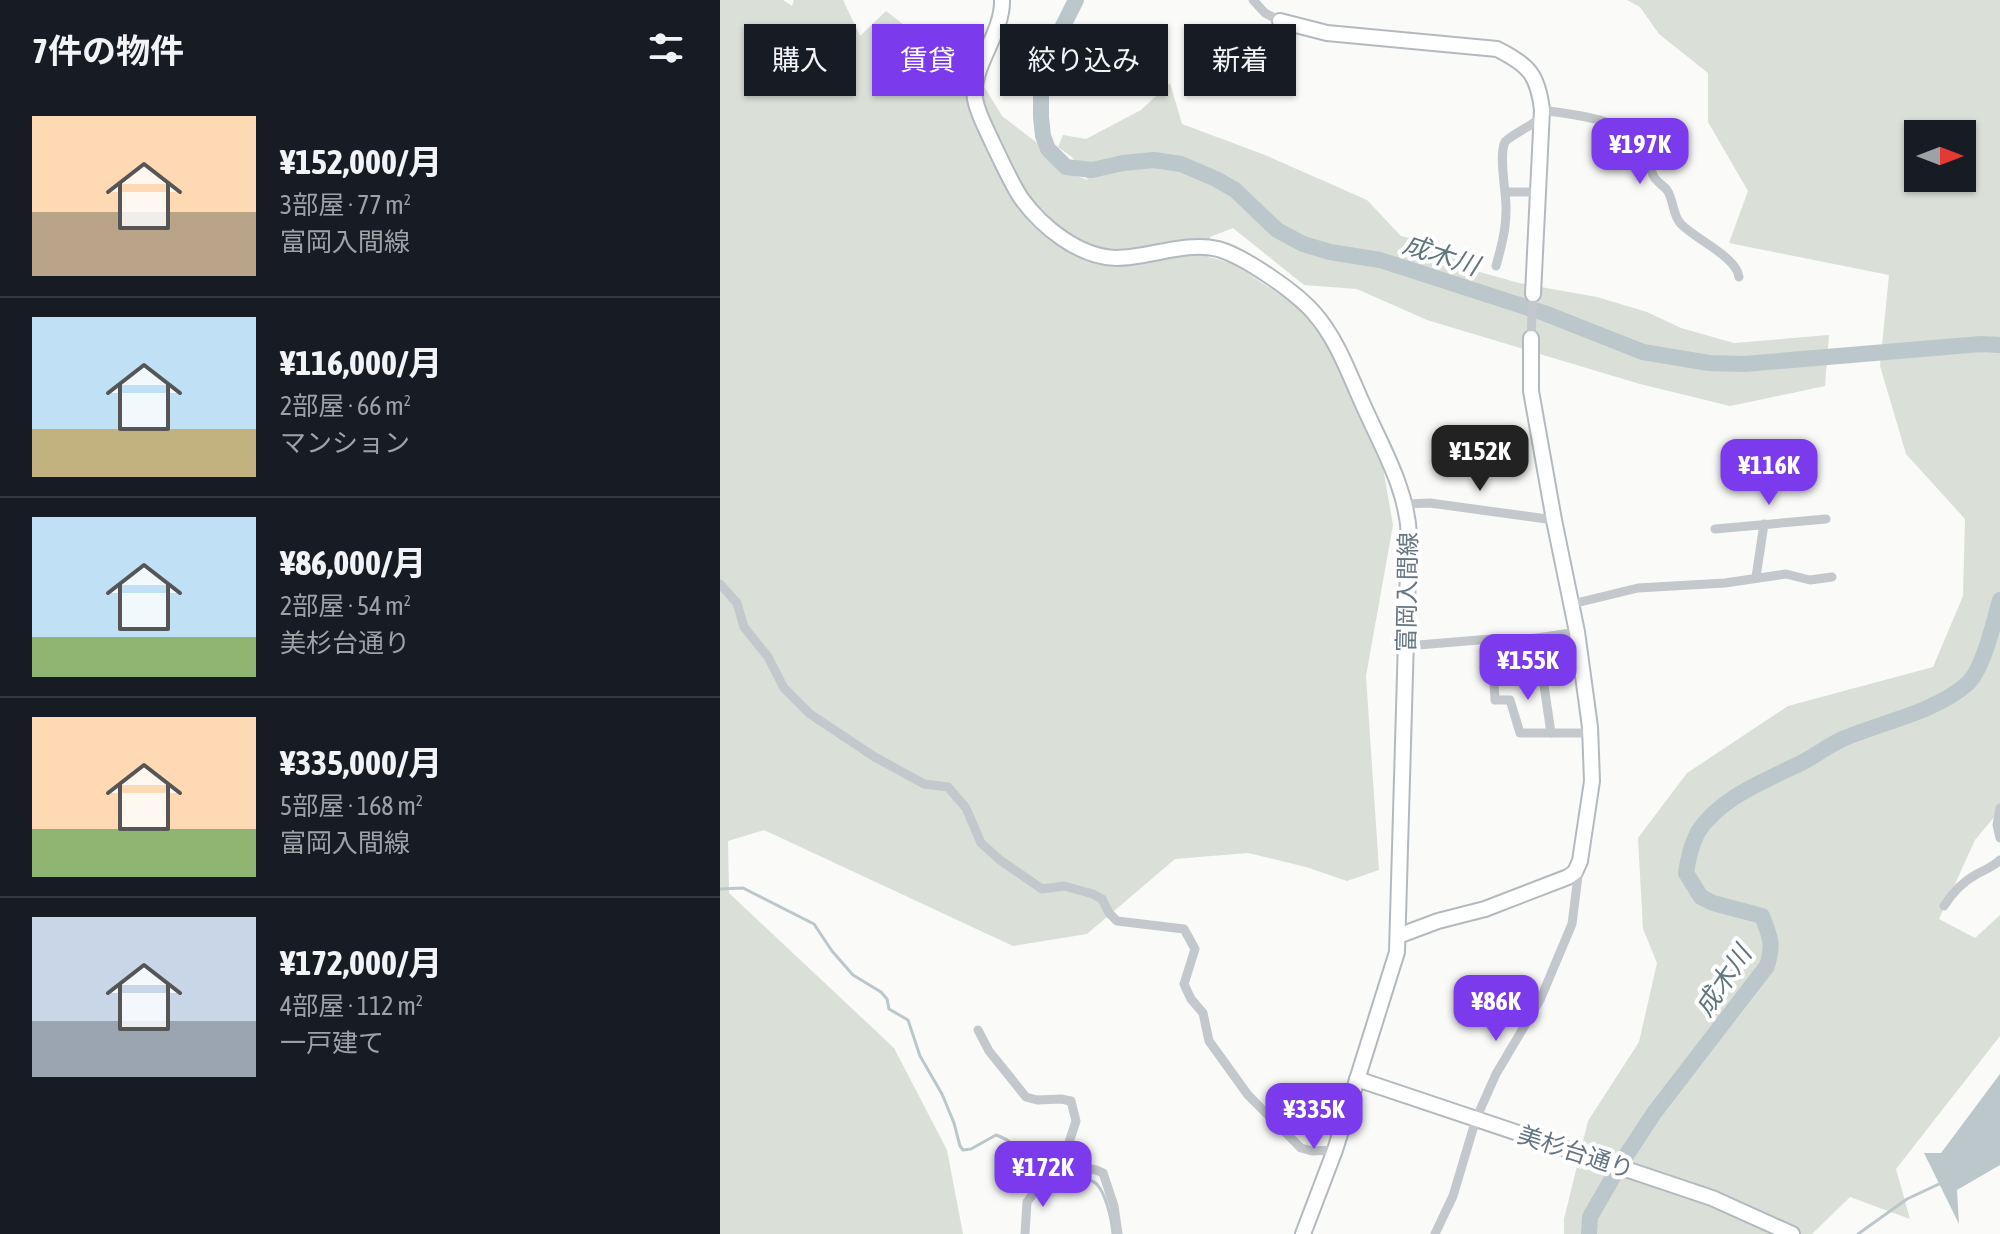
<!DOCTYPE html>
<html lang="ja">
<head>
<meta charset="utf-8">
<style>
  :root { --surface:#171b24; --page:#242831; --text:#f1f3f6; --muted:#9ea1a6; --line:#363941; --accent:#7c3aed }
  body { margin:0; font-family:"Asap Condensed","Noto Sans JP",sans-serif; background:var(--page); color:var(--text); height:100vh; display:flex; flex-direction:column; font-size:30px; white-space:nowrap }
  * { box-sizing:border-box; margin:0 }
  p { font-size:26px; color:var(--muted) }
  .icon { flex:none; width:44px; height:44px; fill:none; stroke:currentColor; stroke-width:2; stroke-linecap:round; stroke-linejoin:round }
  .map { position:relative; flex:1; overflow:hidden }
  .details { display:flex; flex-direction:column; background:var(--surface); width:720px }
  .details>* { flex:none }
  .top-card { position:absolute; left:24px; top:24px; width:760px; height:72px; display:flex; gap:16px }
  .needle { width:52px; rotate:90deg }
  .buttons { position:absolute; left:1184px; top:120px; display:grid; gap:16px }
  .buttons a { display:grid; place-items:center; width:72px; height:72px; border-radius:0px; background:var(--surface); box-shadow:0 2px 6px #0004; font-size:40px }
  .price { position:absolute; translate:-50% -68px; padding:0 18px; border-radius:16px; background:var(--accent); color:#fff; font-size:26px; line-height:52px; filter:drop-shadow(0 2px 4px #0008) }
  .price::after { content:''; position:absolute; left:50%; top:48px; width:24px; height:18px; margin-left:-12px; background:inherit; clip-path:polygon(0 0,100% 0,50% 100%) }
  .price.on { background:#222; color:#fff }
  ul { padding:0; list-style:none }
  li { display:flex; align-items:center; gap:24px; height:200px; padding:0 32px }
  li+li { border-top:2px solid var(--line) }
  li span { display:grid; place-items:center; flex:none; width:224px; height:160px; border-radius:0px; color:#555 }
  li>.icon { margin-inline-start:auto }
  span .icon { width:96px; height:96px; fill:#fffc; stroke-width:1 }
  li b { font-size:34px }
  h2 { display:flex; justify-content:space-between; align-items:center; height:96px; padding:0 32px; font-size:34px }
  .pill { padding:0 28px; border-radius:0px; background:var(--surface); box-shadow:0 2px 6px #0004; font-size:28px; line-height:72px }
  .pill.on { background:var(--accent); color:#fff }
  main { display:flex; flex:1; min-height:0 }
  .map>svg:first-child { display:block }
  .green { fill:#dadfd7; fill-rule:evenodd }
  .water { fill:#bbc7cb }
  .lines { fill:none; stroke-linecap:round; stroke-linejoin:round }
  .stream { stroke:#bbc7cb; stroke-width:3 }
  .river { stroke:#bbc7cb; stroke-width:16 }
  .secondary-casing { stroke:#b3babf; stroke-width:18 }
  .street { stroke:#c3c8cc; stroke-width:9 }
  .secondary { stroke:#fff; stroke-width:14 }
  .labels { text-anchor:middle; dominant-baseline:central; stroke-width:8; stroke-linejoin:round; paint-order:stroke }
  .street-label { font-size:24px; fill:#657683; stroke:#fff }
  .water-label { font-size:26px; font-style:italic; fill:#60757c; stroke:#fff }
</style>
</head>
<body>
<main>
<section class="details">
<h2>7件の物件<svg class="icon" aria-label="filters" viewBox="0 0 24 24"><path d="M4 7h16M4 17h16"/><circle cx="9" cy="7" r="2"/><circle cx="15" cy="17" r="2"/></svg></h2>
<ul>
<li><span style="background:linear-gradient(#ffd9b3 60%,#b9a48a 0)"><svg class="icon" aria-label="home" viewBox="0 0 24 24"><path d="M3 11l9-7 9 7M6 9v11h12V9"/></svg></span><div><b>¥152,000/月</b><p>3部屋 · 77 m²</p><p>富岡入間線</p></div></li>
<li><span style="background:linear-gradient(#bfe0f5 70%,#c2b280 0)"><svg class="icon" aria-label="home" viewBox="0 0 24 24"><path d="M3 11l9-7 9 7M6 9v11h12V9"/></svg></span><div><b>¥116,000/月</b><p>2部屋 · 66 m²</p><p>マンション</p></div></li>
<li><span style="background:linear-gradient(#bfe0f5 75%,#8fb573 0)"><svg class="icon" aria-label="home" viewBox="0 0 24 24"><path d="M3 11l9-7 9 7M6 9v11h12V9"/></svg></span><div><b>¥86,000/月</b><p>2部屋 · 54 m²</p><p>美杉台通り</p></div></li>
<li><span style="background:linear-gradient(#ffd9b3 70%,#8fb573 0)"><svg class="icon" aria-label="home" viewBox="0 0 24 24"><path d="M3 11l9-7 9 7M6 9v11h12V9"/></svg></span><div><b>¥335,000/月</b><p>5部屋 · 168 m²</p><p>富岡入間線</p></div></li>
<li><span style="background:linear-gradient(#c9d6e8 65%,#9aa5b1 0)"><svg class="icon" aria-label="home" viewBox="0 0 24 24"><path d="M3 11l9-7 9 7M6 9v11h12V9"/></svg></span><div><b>¥172,000/月</b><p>4部屋 · 112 m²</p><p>一戸建て</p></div></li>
</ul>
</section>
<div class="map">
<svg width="1280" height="1234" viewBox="0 0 1280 1234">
  <rect width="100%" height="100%" fill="#fafaf8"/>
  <g class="green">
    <path d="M0,0H63L72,6L74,0H123L140,36L166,11L265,88L282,116L317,143L342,171L368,180L352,157L338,147L343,135L366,139L421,110L450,83L462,124L545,155L647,200L681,236L726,247L742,267L799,283L877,297L927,312L961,328L1014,343L1109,335L1105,386L1010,406L920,384L707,320L637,289L584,285L513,228L490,237L488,257L512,263L577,306L602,333L663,468L673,525L646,676L659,870L627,881L586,867L528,853L455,859L367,934L293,946L44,830L8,841L9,893L174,1048L227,1150L243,1234H0Z"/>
    <path d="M907,0H1280V810L1255,840L1219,919L1255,938L1280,915V1036L1176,1169L1190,1219L1130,1197L1092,1234H844V1219L868,1121L919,1042L937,963L923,929L918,838L967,773L1068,706L1213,667L1243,596L1245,519L1186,454L1160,366L1169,275L1009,243L1028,191L988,122V73L939,34L920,7ZM1198,134H1242V178H1198Z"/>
  </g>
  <path class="water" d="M1280,1074V1165L1237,1190L1239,1224L1204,1153H1221Z"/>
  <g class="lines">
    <g class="stream">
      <path d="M0,889L23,888L94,924L112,951L133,975L161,992L167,999L169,1009L188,1020L200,1056L222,1094L234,1123L240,1146L243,1150L251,1149L276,1135C291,1140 294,1148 312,1150C315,1157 317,1164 323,1169C333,1177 339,1177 344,1188L352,1179C358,1179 366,1178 372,1181C385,1186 392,1221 393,1234"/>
      <path d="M1138,1234L1187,1199L1219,1184"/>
    </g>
    <g class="river">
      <path d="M356,0L334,44L324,68L321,93V117L323,136L328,149L346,167L372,170L403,163L434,160L461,164L496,179L515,190L557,230L583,244L610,252L660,260L824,313L923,352L989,363L1024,364L1261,344L1280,345"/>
      <path d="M869,1234L870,1217L900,1165L934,1113L1047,966C1054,943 1050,937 1042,916L993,903L981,897L966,873C968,859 971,845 978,832C1000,797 1047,780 1083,762C1097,755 1110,744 1125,738C1163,722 1215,712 1247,684C1263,670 1274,622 1280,600"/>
    </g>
    <g class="secondary-casing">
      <g id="secondary">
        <path d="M282,0C283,34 251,66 255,99C258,115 267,130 273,144C282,162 290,181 301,198C322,227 359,257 396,258C430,258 464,241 498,249C524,256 577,293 594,313C618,340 630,377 645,409C663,449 687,490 689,535L677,952L615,1150L583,1234"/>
        <path d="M560,21L607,33L777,49C809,65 818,75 822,110L813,294"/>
        <path d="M678,936L718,921L765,909L848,877L855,872L860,861L872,781L870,727L857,632L834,520L811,391V338"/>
        <path d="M637,1079L992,1198L1072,1234"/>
      </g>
    </g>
    <g class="street">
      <path d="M533,0L545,13L560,21"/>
      <path d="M822,110C859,116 905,117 926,153C931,161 930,170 934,177C937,182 944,186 947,190C954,200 952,215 961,224C975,239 1017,257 1019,277"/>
      <path d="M786,192H817"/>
      <path d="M776,266C781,248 786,230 786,211C787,195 778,155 785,142C788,137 814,124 821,118"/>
      <path d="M811,338L813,294"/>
      <path d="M685,504L710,503L834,520"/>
      <path d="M995,529L1106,519"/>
      <path d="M1036,577L1044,524"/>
      <path d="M0,584L17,603L24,627L48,657L64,688L90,714L153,756L204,784L228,787L246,808L261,843L280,860L322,889L344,886L373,894L382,899L389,913L397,921L464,929L475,949L464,984L471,999L483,1013L489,1041L528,1095L581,1148L592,1151L615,1150"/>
      <path d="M852,604L918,588L1005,583L1066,574L1090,580L1112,577"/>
      <path d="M817,638L831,733"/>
      <path d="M771,639L775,700H790L800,733H871"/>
      <path d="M686,646L771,639L791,640L817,638L857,632"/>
      <path d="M1280,808L1277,825L1280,838"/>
      <path d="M1224,906C1232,893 1244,881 1257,874C1266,869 1273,867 1280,860"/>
      <path d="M258,1030L269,1051L306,1097L317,1100L341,1099L351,1101L356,1121L342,1164L376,1170L383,1173L394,1206L398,1234"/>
      <path d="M305,1234L307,1202L331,1170L342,1164"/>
      <path d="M715,1234L733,1196L756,1119L776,1074L820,1000L852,924L859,868"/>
    </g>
    <use href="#secondary" class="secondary"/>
  </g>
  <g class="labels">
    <g class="street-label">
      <text transform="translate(687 592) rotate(-89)">富岡入間線</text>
      <text transform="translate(856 1152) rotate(18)">美杉台通り</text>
    </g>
    <g class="water-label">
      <text transform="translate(721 255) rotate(18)">成木川</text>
      <text transform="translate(1003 981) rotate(-56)">成木川</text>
    </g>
  </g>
</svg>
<div class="buttons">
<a><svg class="needle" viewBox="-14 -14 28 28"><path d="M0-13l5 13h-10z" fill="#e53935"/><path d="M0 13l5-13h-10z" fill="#9ea1a6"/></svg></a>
</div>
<b class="price" style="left:920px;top:186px">¥197K</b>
<b class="price on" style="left:760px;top:493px">¥152K</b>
<b class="price" style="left:1049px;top:507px">¥116K</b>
<b class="price" style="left:808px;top:702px">¥155K</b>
<b class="price" style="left:776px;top:1043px">¥86K</b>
<b class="price" style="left:594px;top:1151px">¥335K</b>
<b class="price" style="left:323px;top:1209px">¥172K</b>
<div class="top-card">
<a class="pill">購入</a>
<a class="pill on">賃貸</a>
<a class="pill">絞り込み</a>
<a class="pill">新着</a>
</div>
</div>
</main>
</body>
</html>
